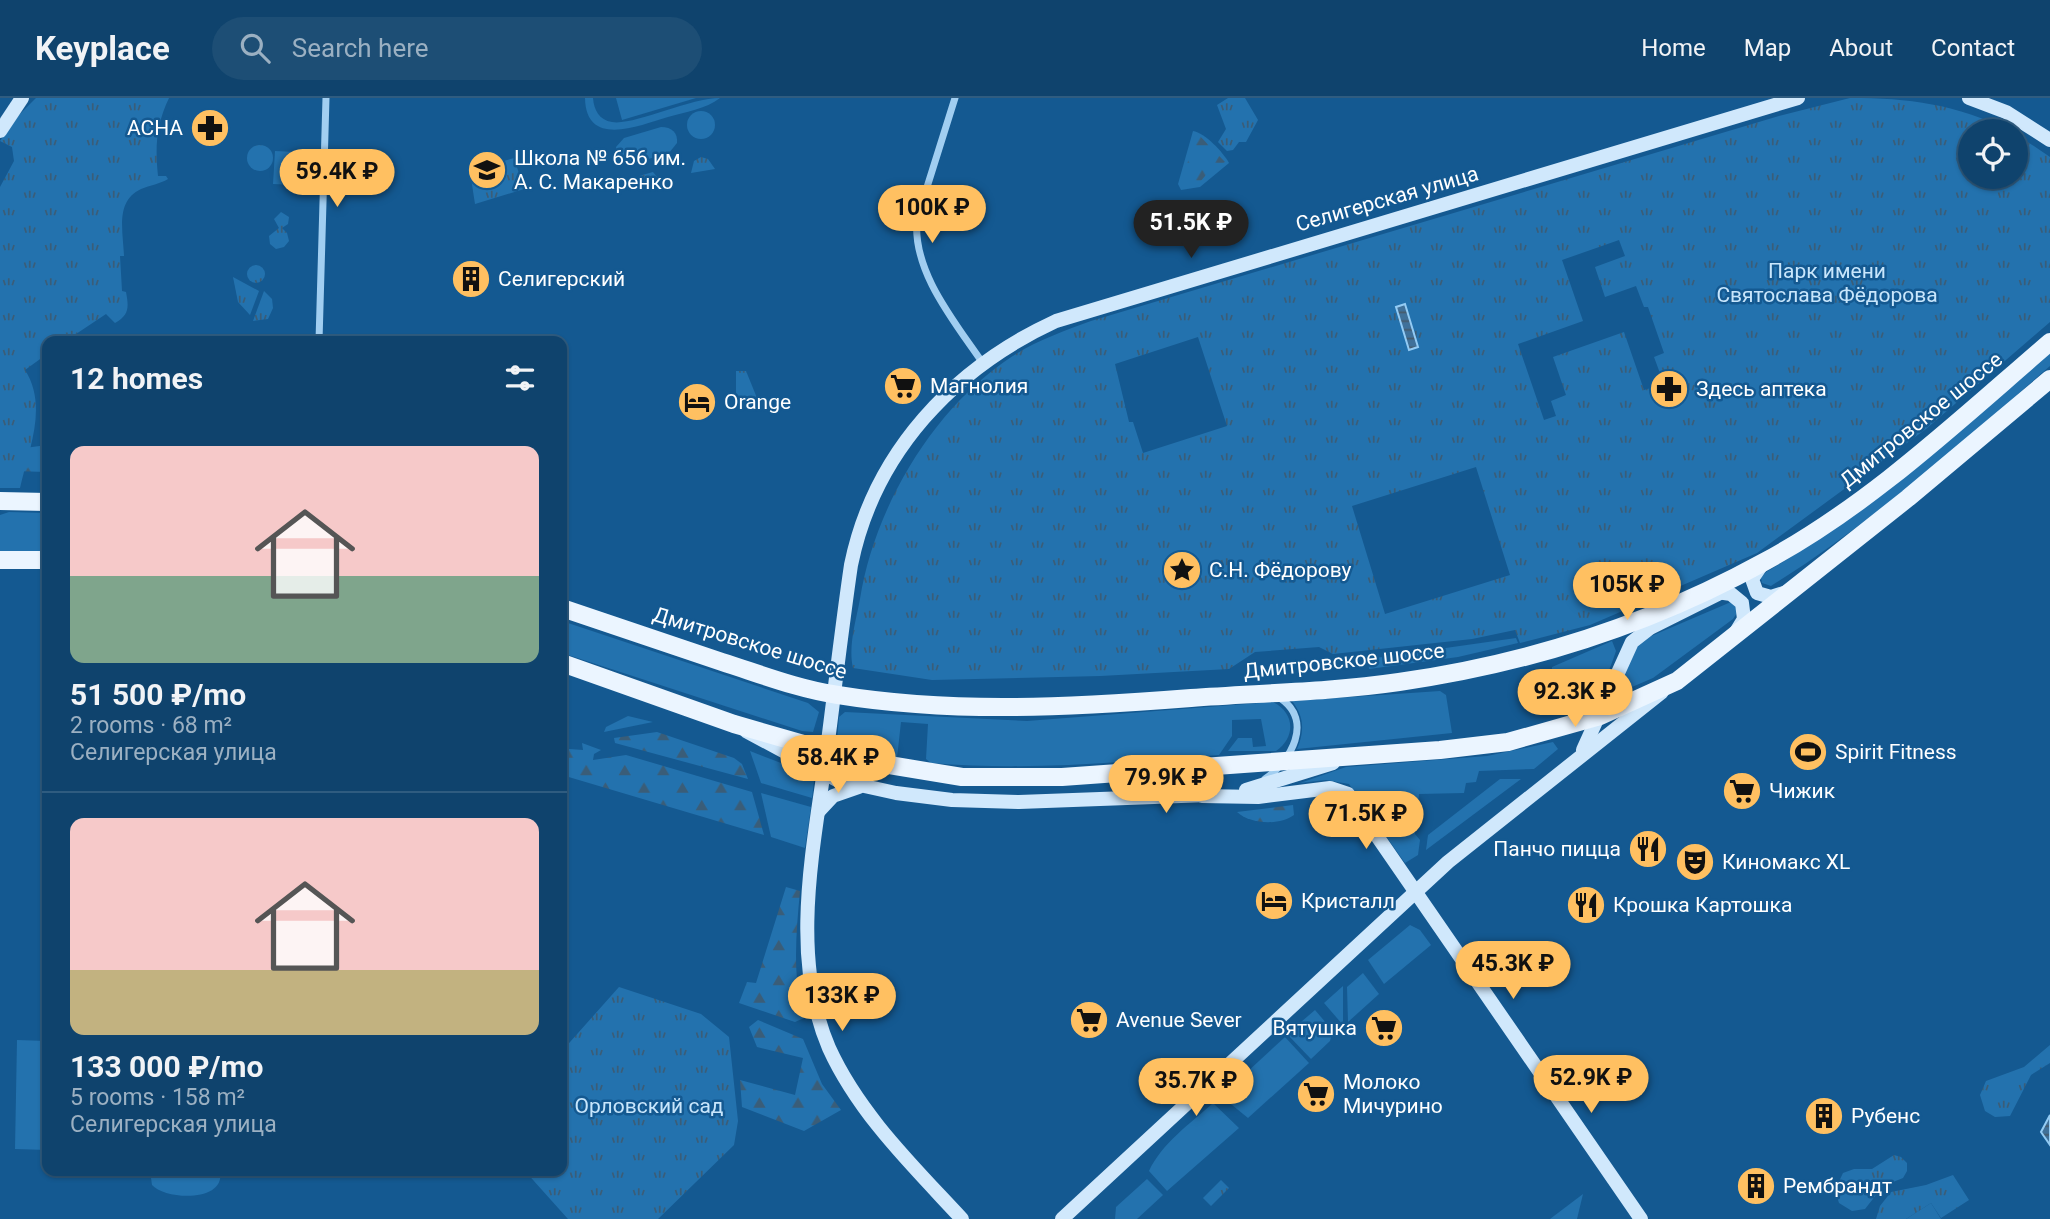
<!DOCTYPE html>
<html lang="en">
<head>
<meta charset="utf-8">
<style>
  :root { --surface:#0f436d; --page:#1d4e75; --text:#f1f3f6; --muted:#9bb0c2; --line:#2f5c80; --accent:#ffc061 }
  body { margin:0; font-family:Roboto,sans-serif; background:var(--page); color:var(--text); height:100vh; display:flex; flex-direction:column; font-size:26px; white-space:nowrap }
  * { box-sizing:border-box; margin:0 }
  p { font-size:23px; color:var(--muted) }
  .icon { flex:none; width:38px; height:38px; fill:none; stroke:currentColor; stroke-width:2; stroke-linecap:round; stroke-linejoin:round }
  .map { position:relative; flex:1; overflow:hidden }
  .sheet { position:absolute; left:42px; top:238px; width:525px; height:840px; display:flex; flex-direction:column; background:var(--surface); border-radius:14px; box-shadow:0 2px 5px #0004,0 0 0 2px var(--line) }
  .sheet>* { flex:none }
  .fabs { position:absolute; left:1958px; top:21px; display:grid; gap:14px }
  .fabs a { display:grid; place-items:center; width:70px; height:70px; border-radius:50%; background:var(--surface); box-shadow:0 2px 5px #0004,0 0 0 2px var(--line); font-size:35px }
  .price { position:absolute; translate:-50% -60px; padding:0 16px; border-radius:24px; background:var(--accent); color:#111; font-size:23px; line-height:46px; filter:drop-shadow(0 2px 4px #0008) }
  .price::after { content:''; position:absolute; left:50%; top:42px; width:21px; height:16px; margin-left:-10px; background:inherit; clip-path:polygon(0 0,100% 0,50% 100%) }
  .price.on { background:#222; color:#fff }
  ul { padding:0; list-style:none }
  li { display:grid; align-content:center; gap:14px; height:371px; padding:0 28px }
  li+li { border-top:2px solid var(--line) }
  li span { display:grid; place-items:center; height:217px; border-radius:14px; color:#555 }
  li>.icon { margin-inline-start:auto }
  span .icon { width:126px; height:126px; fill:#fffc; stroke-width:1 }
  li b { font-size:30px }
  h2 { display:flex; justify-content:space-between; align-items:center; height:84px; padding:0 28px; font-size:30px }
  header { display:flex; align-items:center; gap:42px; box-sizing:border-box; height:98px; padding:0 35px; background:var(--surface); border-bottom:2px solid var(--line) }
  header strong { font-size:33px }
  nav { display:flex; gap:38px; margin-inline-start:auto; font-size:24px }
  .search { width:490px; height:63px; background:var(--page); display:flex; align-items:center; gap:18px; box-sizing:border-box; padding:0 24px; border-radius:38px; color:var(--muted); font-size:26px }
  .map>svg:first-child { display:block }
  .grass { fill:#2372ae }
  .forest { fill:url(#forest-firs) }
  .park { fill:url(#park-tufts); fill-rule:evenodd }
  .water { fill:url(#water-rules); stroke:#93cbf4; stroke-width:2 }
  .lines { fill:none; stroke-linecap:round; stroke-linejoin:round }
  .street { stroke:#a1cef1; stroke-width:7 }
  .secondary { stroke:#d0e8fc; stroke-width:14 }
  .primary { stroke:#ebf5ff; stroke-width:18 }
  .labels { text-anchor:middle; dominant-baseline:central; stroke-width:5; stroke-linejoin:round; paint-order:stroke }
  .poi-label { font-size:21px; fill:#fff; stroke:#145991; text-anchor:start }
  .street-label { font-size:21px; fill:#fff; stroke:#145991 }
  .park-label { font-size:21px; fill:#c8e6fc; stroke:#145991 }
</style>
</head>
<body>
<header>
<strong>Keyplace</strong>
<div class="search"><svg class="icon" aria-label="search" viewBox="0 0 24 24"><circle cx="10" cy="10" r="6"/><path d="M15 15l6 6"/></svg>Search here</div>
<nav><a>Home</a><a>Map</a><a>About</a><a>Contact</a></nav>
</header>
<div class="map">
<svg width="2050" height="1121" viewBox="0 0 2050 1121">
  <defs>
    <pattern id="forest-firs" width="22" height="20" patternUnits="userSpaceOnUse" patternTransform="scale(1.75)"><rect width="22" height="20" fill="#2372ae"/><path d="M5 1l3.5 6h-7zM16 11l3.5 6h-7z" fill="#3a5d78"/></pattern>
    <pattern id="park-tufts" width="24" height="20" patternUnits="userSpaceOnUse" patternTransform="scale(1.75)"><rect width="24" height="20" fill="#2372ae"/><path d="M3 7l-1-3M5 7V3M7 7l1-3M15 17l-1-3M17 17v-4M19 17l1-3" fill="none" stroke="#3a5d78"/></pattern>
    <pattern id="water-rules" width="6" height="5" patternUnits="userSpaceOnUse" patternTransform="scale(1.75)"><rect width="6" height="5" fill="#40719a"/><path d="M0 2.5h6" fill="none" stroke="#475b6b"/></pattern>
  </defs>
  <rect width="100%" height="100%" fill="#145991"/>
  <g class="grass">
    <path d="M585,0H593C594,12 599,22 612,24C633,28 689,0 720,0C706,11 685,14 668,19C640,27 586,51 585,0Z"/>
    <path d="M616,0H696L622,22Z"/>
    <circle cx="701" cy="27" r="14"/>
    <path d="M661,29C672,29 678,35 677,45L669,55L631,66L617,59L616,49L624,40Z"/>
    <path d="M1193,33C1205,35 1223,54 1229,65L1200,89L1181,92L1178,86Z"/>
    <path d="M275,53L296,54L294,87L273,86Z"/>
    <path d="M2050,255V268C1960,346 1872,425 1771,488L1762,485L1761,480L1766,474C1871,413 1959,334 2050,255Z"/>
    <path d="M9,414L47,415V456L0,455V417Z"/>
    <path d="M1731,504L1736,508L1737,515L1733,521L1653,580L1618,595L1627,562L1642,542Z"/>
    <path d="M562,523L808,605L819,614L813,634L802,633L562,555Z"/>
    <path d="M1516,540L1518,545L1458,559L1369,571L1368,561Z"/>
    <path d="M1612,543L1616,553C1607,580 1597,606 1568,617L1561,582L1552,584V569Z"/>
    <path d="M1440,593L1446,597L1452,635L1297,651C1305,633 1304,618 1292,603Z"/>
    <path d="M1273,604C1295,615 1296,639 1276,653H1228L1238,640H1252L1253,649L1266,648L1261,621L1232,622V638L1219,657C1120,664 1030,673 931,665L926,661L928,626L901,624L897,660L843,649L837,643L839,619L845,614L1027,623Z"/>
    <path d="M628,618L653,624L604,634L606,629Z"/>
    <path d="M1553,644L1558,651L1534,671L1479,673L1476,684L1466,685L1464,695L1419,696L1415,736L1420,742L1418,757L1405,765L1349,686L1326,682L1300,685L1346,669L1487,658Z"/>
    <path d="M750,653L807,675L814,683L812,700L761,685Z"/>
    <path d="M1500,681H1521L1426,752L1428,737Z"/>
    <path d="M761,695L811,709L805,750L771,739Z"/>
    <path d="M1410,827L1420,832L1431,847L1384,886L1368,862Z"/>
    <path d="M1363,875L1379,896L1348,924L1347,889Z"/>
    <path d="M1343,888V927L1324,905Z"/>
    <path d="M1315,912L1333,933L1330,943L1311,961L1287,936Z"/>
    <path d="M1285,939L1309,965L1248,1020L1221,998Z"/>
    <path d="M17,942L47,943V1052L15,1051Z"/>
    <path d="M1213,1005L1239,1030L1167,1093L1149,1073C1162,1045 1190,1026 1213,1005Z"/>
    <path d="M150,1073H220C226,1105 165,1102 152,1087Z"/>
    <path d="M1147,1081L1163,1097L1137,1121H1115L1116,1109Z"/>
    <path d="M1583,1096L1577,1121H1550Z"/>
    <path d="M1931,1105L1941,1121H1906Z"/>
  </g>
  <g class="forest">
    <path d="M1196,34L1225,64L1210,72L1200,84L1182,85Z"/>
    <path d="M0,344L25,350L47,347V374L14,373Z"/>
    <path d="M657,634L734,660L742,666L748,681L615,645L614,640Z"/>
    <path d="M565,643L569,651L583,652L582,645L601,652L594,656L593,662L626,657L752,694L764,737L562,677V644Z"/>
    <path d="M1293,707L1294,717C1279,728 1250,726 1237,714Z"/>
    <path d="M786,789L800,793C796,836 792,878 804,920L795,924L739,905L747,884L756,885Z"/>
    <path d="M758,922L803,941L822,986L841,1012L804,1033L742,1009L740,982L795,997L803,960L757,949L749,929Z"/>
  </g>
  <g class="park">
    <path d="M36,0H169C156,27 155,49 158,78H166L168,81C160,86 150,87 141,91C115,103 123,133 124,158H120L122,193L126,194C129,210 129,217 115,225L106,216L73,238L76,243H47V256L25,272C48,308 29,351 20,390H0V89L14,63L12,49L0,43L15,21Z"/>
    <path d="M1228,0H1245L1258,22L1246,44H1239L1233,52L1227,53L1218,44L1226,31L1217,7Z"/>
    <path d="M1850,0C1908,0 1957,6 2010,33H1970V79H2016V36L2050,59V224L1926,331L1757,455L1590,527L1520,545L1515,532L1472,541L1333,556L1319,549L1255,554L1229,571L1100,578L932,582L853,570C848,548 856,523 860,501C874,412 930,316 1004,264C1030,245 1061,234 1091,223L1779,18ZM1619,142L1625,158L1595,169L1605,199L1636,188L1644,209H1648L1664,255L1654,259L1664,286L1644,292L1624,234L1553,259L1566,297L1551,303L1556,318L1544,322L1518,246L1583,223L1562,162ZM1198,239L1227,328L1143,355L1133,324H1129L1115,266ZM1476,369L1510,477L1385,516L1352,408Z"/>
    <circle cx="260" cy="60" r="13"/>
    <path d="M701,59L708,61L715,71L691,75L694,63Z"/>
    <path d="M514,60L524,91L475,106L471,80L475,71Z"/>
    <path d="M653,74L660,83L643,89L639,78Z"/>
    <path d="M281,114L289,119L288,126L282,130L287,135L289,143L284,149L276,151L270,146L269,138L279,130L274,121Z"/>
    <circle cx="256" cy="176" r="9"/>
    <path d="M233,179L259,193L250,217L238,204Z"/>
    <path d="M264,193L272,201L273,210L268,221L253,223Z"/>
    <path d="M736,273H746L757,300L736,301Z"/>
    <path d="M619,889L701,916L729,939L738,1023L734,1047L658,1121H568L525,1073H562V953Z"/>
    <path d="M2050,947V965L2031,977L2010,1018L1995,1019L1985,1013L1980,997L1986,983L2024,969Z"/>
    <path d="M1894,1057L1901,1059L1907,1065V1073L1903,1080L1883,1088L1865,1111L1852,1113L1839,1105L1835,1092L1843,1075L1854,1071H1872Z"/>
    <path d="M1953,1077L1969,1102L1941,1120L1931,1105L1906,1121H1876L1880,1108L1891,1094L1926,1087Z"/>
    <path d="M1221,1082L1229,1090L1211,1108L1203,1100Z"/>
  </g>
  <g class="water">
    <path d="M1405,206L1418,249L1409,252L1396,209Z"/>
    <path d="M2050,1017V1047L2041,1034Z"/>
  </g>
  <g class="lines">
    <g class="street">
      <path d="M955,0L917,121C912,173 954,223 982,264"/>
      <path d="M319,243L326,0"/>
      <path d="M1265,681C1291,663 1314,623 1280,600"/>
    </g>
    <g class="secondary">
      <path d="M1969,0L2006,14L2050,42"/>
      <path d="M0,33L22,0"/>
      <path d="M1763,465L1752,481L1757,495L1771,499L1787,494"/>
      <path d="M1710,493L1731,496L1742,505L1744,521L1736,534"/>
      <path d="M746,633L837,682L896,695L952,702L1019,704L1208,697"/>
      <path d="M1583,652L1632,544L1650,530L1718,496"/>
      <path d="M1246,692L1333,665"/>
      <path d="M1202,698L1258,699L1330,690L1348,696L1641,1121"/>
      <path d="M819,713L833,698L859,689"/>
      <path d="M962,1121C913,1068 859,1016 829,950C789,857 814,748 827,651C835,590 842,528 851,467C874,354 954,270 1056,223L1798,0"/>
      <path d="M1062,1121L1448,764L1662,594"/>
    </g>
    <g class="primary">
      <path d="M0,403L47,404"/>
      <path d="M0,462H47"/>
      <path d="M562,510C615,528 669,546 722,564C760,576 798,591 838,597C955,616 1073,609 1191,600C1260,595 1330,594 1399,584C1526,566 1651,526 1764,464C1870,407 1959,322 2050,244"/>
      <path d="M562,565L734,626L859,662L962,679H1062L1440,652L1508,644L1600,618L1677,583L1908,400L2050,281"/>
    </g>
  </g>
  <defs>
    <g id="pharmacy-disc" transform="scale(2.0125)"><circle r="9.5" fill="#ffc061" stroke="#145991"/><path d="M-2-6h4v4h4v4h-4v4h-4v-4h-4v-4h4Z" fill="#111"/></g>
    <g id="school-disc" transform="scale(2.0125)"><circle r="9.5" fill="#ffc061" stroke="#145991"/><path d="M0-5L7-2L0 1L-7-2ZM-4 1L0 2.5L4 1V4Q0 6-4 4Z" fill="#111"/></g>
    <g id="building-disc" transform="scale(2.0125)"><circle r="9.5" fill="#ffc061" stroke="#145991"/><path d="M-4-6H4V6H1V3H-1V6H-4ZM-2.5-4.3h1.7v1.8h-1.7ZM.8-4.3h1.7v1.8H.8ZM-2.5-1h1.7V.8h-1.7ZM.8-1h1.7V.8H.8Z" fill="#111"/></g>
    <g id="supermarket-disc" transform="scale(2.0125)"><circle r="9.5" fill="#ffc061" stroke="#145991"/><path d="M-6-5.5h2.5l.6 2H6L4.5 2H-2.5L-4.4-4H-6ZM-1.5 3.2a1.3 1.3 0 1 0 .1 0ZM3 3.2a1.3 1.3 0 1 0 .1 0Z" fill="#111"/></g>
    <g id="hotel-disc" transform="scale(2.0125)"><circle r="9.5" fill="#ffc061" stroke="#145991"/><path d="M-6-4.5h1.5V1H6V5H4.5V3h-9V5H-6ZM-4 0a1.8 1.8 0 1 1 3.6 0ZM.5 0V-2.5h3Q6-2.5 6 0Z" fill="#111"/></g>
    <g id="sight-disc" transform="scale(2.0125)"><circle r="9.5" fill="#ffc061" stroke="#145991"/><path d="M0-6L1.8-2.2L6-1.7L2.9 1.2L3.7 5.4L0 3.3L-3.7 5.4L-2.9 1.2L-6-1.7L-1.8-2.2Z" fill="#111"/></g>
    <g id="stadium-disc" transform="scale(2.0125)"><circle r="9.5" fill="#ffc061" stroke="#145991"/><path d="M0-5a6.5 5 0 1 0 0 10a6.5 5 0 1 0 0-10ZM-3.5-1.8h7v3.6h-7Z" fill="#111"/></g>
    <g id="restaurant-disc" transform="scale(2.0125)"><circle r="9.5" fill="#ffc061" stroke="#145991"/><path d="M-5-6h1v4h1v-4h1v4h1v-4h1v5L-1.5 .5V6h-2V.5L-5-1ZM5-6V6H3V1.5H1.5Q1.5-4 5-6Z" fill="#111"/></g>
    <g id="theatre-disc" transform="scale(2.0125)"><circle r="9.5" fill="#ffc061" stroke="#145991"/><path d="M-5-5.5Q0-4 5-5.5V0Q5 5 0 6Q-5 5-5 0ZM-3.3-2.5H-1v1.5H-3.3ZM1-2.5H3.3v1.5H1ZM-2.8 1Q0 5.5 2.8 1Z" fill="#111"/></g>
  </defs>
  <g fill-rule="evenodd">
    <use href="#pharmacy-disc" x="210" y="30"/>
    <use href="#school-disc" x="487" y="72"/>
    <use href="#building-disc" x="471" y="181"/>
    <use href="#supermarket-disc" x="903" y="288"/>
    <use href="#pharmacy-disc" x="1669" y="291"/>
    <use href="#hotel-disc" x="697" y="304"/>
    <use href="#sight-disc" x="1182" y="472"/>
    <use href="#stadium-disc" x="1808" y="654"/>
    <use href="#supermarket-disc" x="1742" y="693"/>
    <use href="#restaurant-disc" x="1648" y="751"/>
    <use href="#theatre-disc" x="1695" y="764"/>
    <use href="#hotel-disc" x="1274" y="803"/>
    <use href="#restaurant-disc" x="1586" y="807"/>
    <use href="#supermarket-disc" x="1089" y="922"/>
    <use href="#supermarket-disc" x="1384" y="930"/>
    <use href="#supermarket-disc" x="1316" y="996"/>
    <use href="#building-disc" x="1824" y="1018"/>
    <use href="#building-disc" x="1756" y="1088"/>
  </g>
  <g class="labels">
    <g class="poi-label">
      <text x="183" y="30" text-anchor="end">АСНА</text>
      <text x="514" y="60">Школа № 656 им.<tspan x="514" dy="24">А. С. Макаренко</tspan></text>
      <text x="498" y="181">Селигерский</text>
      <text x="930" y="288">Магнолия</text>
      <text x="1696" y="291">Здесь аптека</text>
      <text x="724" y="304">Orange</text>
      <text x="1209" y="472">С.Н. Фёдорову</text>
      <text x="1835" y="654">Spirit Fitness</text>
      <text x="1769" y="693">Чижик</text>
      <text x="1621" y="751" text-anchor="end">Панчо пицца</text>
      <text x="1722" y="764">Киномакс XL</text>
      <text x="1301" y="803">Кристалл</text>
      <text x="1613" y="807">Крошка Картошка</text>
      <text x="1116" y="922">Avenue Sever</text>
      <text x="1357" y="930" text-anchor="end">Вятушка</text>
      <text x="1343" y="984">Молоко<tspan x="1343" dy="24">Мичурино</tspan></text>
      <text x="1851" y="1018">Рубенс</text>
      <text x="1783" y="1088">Рембрандт</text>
    </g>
    <g class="street-label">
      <text transform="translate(1387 101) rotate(-16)">Селигерская улица</text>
      <text transform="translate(1921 322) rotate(-39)">Дмитровское шоссе</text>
      <text transform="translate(750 545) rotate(17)">Дмитровское шоссе</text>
      <text transform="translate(1344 563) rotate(-6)">Дмитровское шоссе</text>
    </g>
    <g class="park-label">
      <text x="1827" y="173">Парк имени<tspan x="1827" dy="24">Святослава Фёдорова</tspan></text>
      <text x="649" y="1008">Орловский сад</text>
    </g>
  </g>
</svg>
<div class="fabs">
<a><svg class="icon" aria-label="locate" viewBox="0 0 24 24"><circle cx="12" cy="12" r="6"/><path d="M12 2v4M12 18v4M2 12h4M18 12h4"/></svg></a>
</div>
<b class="price" style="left:337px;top:111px">59.4K ₽</b>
<b class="price" style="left:932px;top:147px">100K ₽</b>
<b class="price on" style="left:1191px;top:162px">51.5K ₽</b>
<b class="price" style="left:1627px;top:524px">105K ₽</b>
<b class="price" style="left:1575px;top:631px">92.3K ₽</b>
<b class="price" style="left:838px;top:697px">58.4K ₽</b>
<b class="price" style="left:1166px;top:717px">79.9K ₽</b>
<b class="price" style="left:1366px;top:753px">71.5K ₽</b>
<b class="price" style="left:1513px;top:903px">45.3K ₽</b>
<b class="price" style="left:842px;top:935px">133K ₽</b>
<b class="price" style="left:1591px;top:1017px">52.9K ₽</b>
<b class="price" style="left:1196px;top:1020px">35.7K ₽</b>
<section class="sheet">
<h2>12 homes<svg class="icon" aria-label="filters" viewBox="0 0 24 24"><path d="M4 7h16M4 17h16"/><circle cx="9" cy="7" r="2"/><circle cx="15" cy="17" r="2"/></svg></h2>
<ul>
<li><span style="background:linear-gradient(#f6c9c9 60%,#7fa58c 0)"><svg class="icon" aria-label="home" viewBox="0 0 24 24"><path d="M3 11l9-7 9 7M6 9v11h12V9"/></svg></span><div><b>51 500 ₽/mo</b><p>2 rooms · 68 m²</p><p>Селигерская улица</p></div></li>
<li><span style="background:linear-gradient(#f6c9c9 70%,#c2b280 0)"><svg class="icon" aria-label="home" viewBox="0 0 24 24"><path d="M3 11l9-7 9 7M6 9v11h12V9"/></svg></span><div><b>133 000 ₽/mo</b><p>5 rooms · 158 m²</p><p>Селигерская улица</p></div></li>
</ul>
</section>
</div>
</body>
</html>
